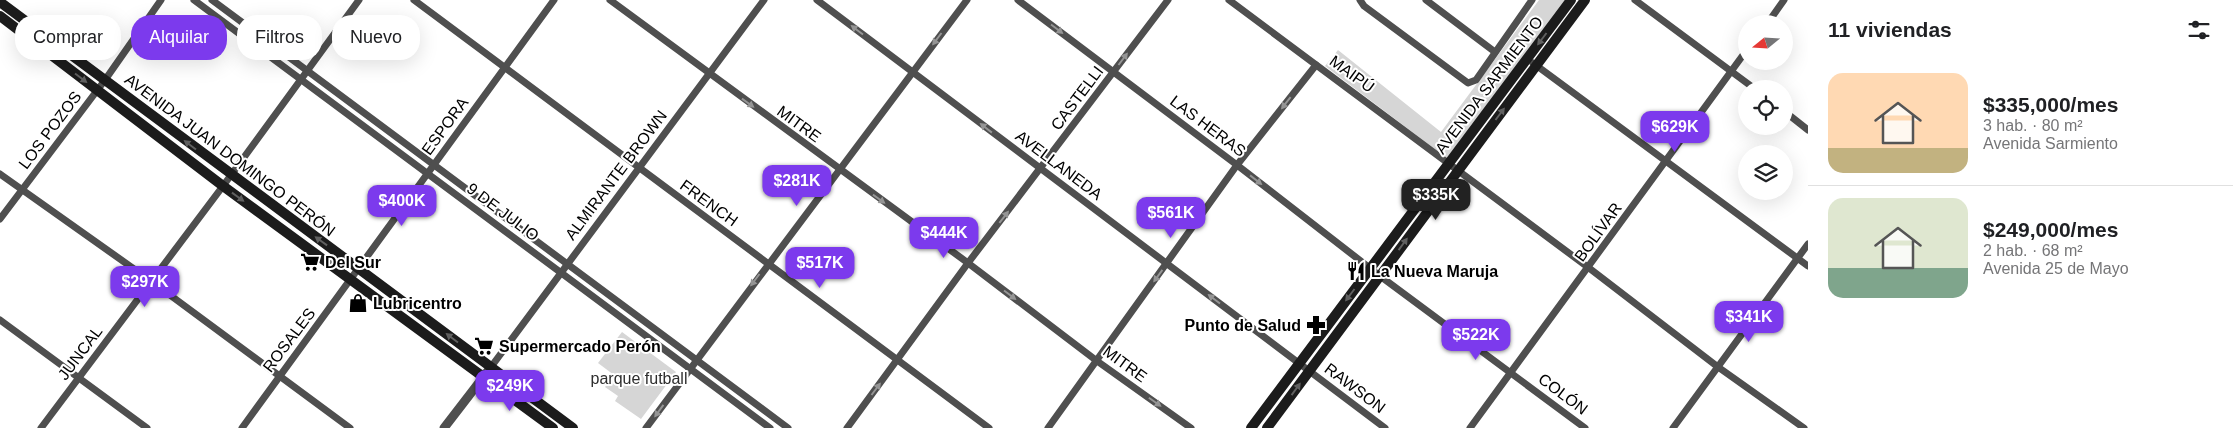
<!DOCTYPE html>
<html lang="es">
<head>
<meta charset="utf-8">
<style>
  :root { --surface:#fff; --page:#f2f2f2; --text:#202124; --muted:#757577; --line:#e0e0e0; --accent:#7c3aed }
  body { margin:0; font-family:Arial,sans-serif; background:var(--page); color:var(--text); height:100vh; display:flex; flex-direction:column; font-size:19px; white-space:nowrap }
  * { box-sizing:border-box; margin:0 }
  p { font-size:16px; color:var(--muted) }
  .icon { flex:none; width:28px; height:28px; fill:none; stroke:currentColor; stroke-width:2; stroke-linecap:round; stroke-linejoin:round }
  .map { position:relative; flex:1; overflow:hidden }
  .panel { display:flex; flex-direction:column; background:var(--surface); width:425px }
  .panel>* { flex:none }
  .top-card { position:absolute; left:15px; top:15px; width:475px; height:45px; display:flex; gap:10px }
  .needle { width:32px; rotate:252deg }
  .buttons { position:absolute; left:1738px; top:15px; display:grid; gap:10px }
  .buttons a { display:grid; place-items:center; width:55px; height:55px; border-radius:50%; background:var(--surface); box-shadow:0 5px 20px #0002; font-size:25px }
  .price { position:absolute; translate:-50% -42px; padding:0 11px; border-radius:10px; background:var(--accent); color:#fff; font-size:16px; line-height:32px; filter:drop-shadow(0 1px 2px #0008) }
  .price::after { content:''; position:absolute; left:50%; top:30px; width:15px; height:11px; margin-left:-8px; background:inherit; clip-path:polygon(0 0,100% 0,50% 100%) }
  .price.current { background:#222; color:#fff }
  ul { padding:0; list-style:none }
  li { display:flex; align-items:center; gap:15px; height:125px; padding:0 20px }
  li+li { border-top:1px solid var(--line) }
  li span { display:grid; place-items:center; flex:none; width:140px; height:100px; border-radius:15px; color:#555 }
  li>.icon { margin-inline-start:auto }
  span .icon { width:60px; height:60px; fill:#fffc; stroke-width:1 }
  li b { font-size:21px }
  h2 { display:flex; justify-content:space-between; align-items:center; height:60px; padding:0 20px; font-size:21px }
  .tag { padding:0 18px; border-radius:20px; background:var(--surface); box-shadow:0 5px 20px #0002; font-size:18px; line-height:45px }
  .tag.current { background:var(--accent); color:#fff }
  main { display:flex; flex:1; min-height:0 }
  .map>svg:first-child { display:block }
  .green { fill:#d6d6d6 }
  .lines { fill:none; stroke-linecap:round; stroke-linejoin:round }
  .minor { stroke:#4f4f4f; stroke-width:7 }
  .tertiary { stroke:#4f4f4f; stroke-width:9 }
  .secondary { stroke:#1c1c1c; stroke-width:10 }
  .oneway { fill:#959595 }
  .oneway2 { fill:#606060 }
  .labels { text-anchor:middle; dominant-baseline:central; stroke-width:4; stroke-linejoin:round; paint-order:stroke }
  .street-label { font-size:16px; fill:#000; stroke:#fff }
  .poi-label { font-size:16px; font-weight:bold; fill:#000; stroke:#fff; text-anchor:start }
  .park-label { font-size:16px; fill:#2d2d2d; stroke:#fff }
</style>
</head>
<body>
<main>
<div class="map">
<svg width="1808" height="428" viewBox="0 0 1808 428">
  <rect width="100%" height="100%" fill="#fff"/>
  <g class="green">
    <path d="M1539,0H1566L1448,159L1325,66L1338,50L1441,132Z"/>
    <path d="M622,332L676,372L641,419L615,401L618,396L605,387L614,375L598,363Z"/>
  </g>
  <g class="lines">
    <g class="minor">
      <path d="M194,0L770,428"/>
      <path d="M212,0L788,428"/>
      <path d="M414,0L989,428"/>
      <path d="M610,0L968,263L1097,361L1191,428"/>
      <path d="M817,0L1385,428"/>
      <path d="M1018,0L1237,165L1380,276L1585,428"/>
      <path d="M1229,0L1589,268L1718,367L1804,428"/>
      <path d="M1360,0L1364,6L1468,83L1476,80L1532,0"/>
      <path d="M1426,0L1495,52"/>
      <path d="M1635,0L1755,89"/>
      <path d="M1767,24L1784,0"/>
      <path d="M1533,63L1808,266"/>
      <path d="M1784,111L1808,130"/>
      <path d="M0,174L151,281L350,428"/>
      <path d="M0,219L105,80L161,0"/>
      <path d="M0,320L147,428"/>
      <path d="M491,367L764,0"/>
      <path d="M41,428L223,186L359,0"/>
      <path d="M242,428L554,0"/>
      <path d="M646,428L967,0"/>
      <path d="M847,428L968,263L1168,0"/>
      <path d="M1048,428L1237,165L1316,65"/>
      <path d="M1470,428L1746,51"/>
      <path d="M1673,428L1808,244"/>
    </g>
    <path class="tertiary" d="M444,428L491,367"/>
    <g class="secondary">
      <path d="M0,2L573,428"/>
      <path d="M0,16L223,186L553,428"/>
      <path d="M1251,428L1571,0"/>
      <path d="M1267,428L1585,0"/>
    </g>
  </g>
  <defs><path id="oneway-solid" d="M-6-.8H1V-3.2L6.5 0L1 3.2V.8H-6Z" transform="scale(1.25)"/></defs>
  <g class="oneway">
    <use href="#oneway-solid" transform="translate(1057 29) rotate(37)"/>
    <use href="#oneway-solid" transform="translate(857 30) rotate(-143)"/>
    <use href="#oneway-solid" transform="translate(937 39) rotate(127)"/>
    <use href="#oneway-solid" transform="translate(1123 59) rotate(-53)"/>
    <use href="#oneway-solid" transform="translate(748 103) rotate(36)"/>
    <use href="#oneway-solid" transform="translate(1286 103) rotate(128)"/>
    <use href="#oneway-solid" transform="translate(986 128) rotate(-142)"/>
    <use href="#oneway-solid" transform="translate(1256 180) rotate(38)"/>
    <use href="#oneway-solid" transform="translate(879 199) rotate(36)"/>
    <use href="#oneway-solid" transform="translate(1004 217) rotate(-52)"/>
    <use href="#oneway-solid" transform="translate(1158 276) rotate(126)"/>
    <use href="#oneway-solid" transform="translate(755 280) rotate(127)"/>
    <use href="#oneway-solid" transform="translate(1010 295) rotate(37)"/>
    <use href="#oneway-solid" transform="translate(1214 299) rotate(-143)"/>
    <use href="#oneway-solid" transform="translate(876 389) rotate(-53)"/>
    <use href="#oneway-solid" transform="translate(1155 402) rotate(35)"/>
    <use href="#oneway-solid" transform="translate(659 411) rotate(126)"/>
  </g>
  <g class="oneway2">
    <use href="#oneway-solid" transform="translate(1542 39) rotate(127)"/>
    <use href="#oneway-solid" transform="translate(81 78) rotate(37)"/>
    <use href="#oneway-solid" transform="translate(1500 114) rotate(-53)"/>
    <use href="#oneway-solid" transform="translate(190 145) rotate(-143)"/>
    <use href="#oneway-solid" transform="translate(238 197) rotate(36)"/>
    <use href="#oneway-solid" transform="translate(321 241) rotate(-144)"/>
    <use href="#oneway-solid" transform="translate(1403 244) rotate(-54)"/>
    <use href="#oneway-solid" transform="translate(1350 295) rotate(127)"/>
    <use href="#oneway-solid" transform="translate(452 338) rotate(-143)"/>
    <use href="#oneway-solid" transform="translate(1296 389) rotate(-54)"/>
  </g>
  <defs>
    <g id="supermarket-bare" transform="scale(1.5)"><path d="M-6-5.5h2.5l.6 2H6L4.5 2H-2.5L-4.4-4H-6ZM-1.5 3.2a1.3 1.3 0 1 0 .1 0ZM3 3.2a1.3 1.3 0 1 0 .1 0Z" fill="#000" stroke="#fff" stroke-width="2.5" paint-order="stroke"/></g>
    <g id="restaurant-bare" transform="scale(1.5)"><path d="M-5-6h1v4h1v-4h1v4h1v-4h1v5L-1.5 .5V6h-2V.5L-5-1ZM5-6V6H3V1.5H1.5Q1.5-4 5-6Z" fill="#000" stroke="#fff" stroke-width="2.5" paint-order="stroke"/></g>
    <g id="shop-bare" transform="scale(1.5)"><path d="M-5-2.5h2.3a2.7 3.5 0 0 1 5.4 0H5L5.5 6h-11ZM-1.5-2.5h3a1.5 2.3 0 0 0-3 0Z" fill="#000" stroke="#fff" stroke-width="2.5" paint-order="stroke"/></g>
    <g id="pharmacy-bare" transform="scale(1.5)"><path d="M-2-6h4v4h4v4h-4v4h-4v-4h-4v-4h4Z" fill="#000" stroke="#fff" stroke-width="2.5" paint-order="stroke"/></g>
  </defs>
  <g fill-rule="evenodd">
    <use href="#supermarket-bare" x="310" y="262"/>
    <use href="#restaurant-bare" x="1356" y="271"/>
    <use href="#shop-bare" x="358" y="303"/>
    <use href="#pharmacy-bare" x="1316" y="325"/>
    <use href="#supermarket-bare" x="484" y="346"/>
  </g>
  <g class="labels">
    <g class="street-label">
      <text transform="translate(1352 74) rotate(36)">MAIPÚ</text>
      <text transform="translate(1489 85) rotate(-53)">AVENIDA SARMIENTO</text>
      <text transform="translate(1077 98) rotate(-53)">CASTELLI</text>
      <text transform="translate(799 124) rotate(36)">MITRE</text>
      <text transform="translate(445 126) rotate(-54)">ESPORA</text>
      <text transform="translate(1208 126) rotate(37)">LAS HERAS</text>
      <text transform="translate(50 130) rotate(-53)">LOS POZOS</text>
      <text transform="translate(230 155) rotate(37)">AVENIDA JUAN DOMINGO PERÓN</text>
      <text transform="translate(1059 165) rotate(37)">AVELLANEDA</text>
      <text transform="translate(616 175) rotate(-53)">ALMIRANTE BROWN</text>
      <text transform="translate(709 203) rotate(36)">FRENCH</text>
      <text transform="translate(503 212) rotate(37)">9 DE JULIO</text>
      <text transform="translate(1598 232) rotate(-54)">BOLÍVAR</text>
      <text transform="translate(289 340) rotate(-53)">ROSALES</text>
      <text transform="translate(80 353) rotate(-53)">JUNCAL</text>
      <text transform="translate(1125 364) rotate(36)">MITRE</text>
      <text transform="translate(1355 388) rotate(37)">RAWSON</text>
      <text transform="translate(1563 394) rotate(37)">COLÓN</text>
    </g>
    <g class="poi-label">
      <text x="325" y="262">Del Sur</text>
      <text x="1371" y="271">La Nueva Maruja</text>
      <text x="373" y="303">Lubricentro</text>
      <text x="1301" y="325" text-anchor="end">Punto de Salud</text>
      <text x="499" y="346">Supermercado Perón</text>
    </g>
    <g class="park-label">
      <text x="639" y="378">parque futball</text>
    </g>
  </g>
</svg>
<div class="buttons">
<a><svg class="needle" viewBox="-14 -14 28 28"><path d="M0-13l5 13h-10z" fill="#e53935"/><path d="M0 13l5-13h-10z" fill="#757577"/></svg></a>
<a><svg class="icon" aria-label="locate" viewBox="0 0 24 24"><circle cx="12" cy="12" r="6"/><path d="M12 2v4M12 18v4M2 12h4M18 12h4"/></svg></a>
<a><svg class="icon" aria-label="layers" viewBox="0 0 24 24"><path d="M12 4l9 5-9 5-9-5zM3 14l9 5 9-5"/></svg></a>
</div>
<b class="price" style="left:1675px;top:153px">$629K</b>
<b class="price" style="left:797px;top:207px">$281K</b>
<b class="price current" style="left:1436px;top:221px">$335K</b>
<b class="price" style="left:402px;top:227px">$400K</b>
<b class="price" style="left:1171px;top:239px">$561K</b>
<b class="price" style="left:944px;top:259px">$444K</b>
<b class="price" style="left:820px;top:289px">$517K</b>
<b class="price" style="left:145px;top:308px">$297K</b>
<b class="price" style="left:1749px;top:343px">$341K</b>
<b class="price" style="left:1476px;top:361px">$522K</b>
<b class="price" style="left:510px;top:412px">$249K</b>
<div class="top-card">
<a class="tag">Comprar</a>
<a class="tag current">Alquilar</a>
<a class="tag">Filtros</a>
<a class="tag">Nuevo</a>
</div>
</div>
<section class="panel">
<h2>11 viviendas<svg class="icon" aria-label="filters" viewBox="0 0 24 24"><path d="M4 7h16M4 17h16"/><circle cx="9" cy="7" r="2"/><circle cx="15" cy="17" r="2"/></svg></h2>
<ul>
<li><span style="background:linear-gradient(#ffd9b3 75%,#c2b280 0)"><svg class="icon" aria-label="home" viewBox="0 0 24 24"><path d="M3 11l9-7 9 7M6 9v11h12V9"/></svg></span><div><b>$335,000/mes</b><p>3 hab. · 80 m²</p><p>Avenida Sarmiento</p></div></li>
<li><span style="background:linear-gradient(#dfe7d0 70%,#7fa58c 0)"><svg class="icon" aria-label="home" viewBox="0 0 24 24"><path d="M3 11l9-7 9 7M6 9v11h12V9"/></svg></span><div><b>$249,000/mes</b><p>2 hab. · 68 m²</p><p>Avenida 25 de Mayo</p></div></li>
</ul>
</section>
</main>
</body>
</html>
